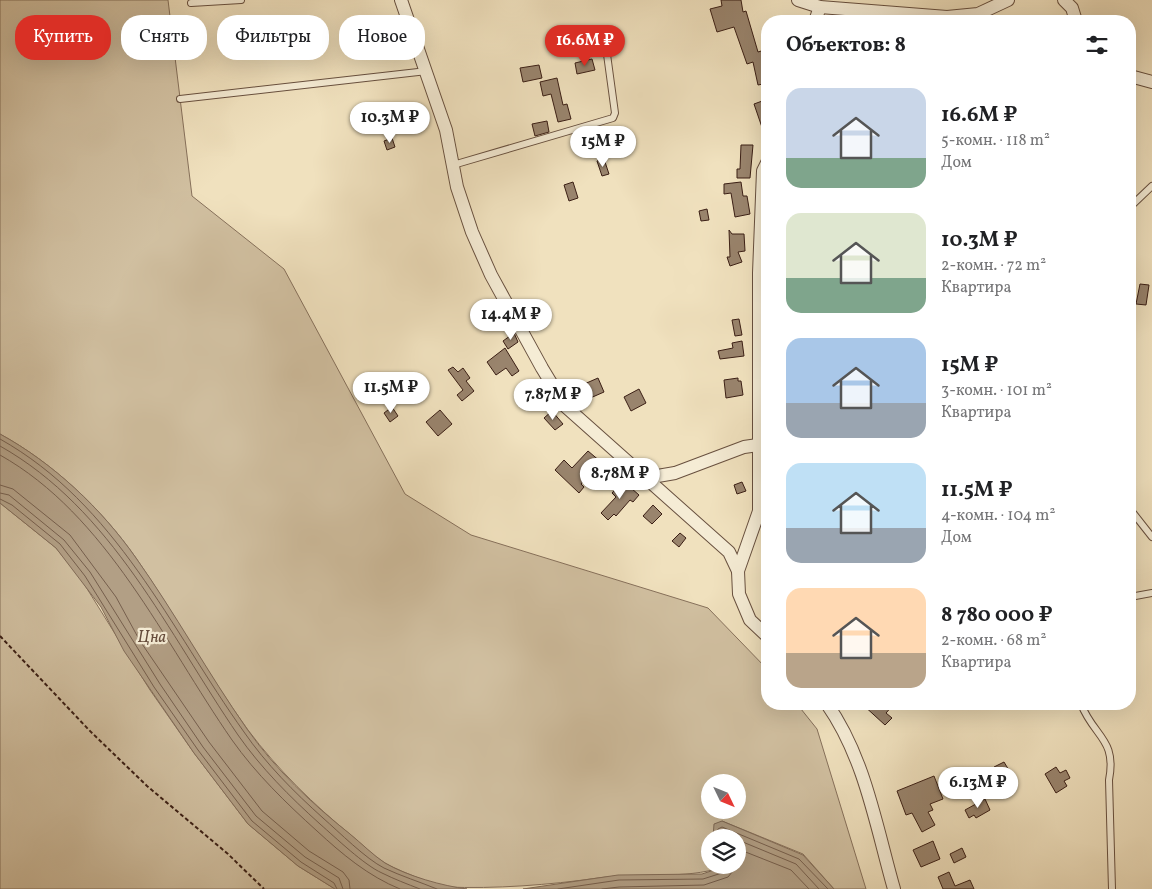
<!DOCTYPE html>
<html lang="ru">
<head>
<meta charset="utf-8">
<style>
  :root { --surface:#fff; --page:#f6f6f6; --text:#202124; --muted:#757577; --accent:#d93025 }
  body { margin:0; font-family:Vollkorn,serif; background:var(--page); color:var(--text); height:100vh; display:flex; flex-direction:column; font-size:19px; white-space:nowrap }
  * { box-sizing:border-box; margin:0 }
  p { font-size:16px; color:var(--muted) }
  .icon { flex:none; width:28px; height:28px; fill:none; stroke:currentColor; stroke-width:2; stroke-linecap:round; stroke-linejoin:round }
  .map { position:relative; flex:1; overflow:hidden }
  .details { position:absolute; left:761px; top:15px; width:375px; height:695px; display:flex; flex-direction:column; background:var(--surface); border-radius:20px; box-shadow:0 5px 20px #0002 }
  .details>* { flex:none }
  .top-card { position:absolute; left:15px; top:15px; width:475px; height:45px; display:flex; gap:10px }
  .needle { width:32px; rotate:133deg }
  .fabs { position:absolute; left:701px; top:774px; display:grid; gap:10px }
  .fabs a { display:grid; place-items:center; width:45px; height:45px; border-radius:50%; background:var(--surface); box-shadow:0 5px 20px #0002; font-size:25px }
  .price { position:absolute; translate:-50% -42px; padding:0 11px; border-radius:18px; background:#fff; color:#222; font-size:16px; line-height:32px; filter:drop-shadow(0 1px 2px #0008) }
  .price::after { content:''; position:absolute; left:50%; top:30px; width:15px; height:11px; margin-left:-8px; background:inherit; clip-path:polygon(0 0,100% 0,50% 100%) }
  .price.on { background:var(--accent); color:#fff }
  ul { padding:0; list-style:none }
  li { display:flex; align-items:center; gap:15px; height:125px; padding:0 25px }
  li span { display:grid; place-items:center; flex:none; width:140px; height:100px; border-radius:15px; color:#555 }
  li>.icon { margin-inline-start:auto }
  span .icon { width:60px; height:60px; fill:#fffc; stroke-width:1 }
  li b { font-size:21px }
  h2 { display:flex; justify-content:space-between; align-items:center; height:60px; padding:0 25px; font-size:21px }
  .pill { padding:0 18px; border-radius:20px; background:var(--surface); box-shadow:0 5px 20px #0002; font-size:18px; line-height:45px }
  .pill.on { background:var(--accent); color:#fff }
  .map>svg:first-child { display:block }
  .green { fill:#d1c0a1; stroke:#86705b; fill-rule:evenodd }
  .water { fill:#b29f85; stroke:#826c58 }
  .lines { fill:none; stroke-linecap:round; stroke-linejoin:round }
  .shore { stroke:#765f4d; stroke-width:1 }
  .building { fill:#99846d; stroke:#3b1f15 }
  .lane-casing { stroke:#68503f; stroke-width:8 }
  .street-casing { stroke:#68503f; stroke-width:14 }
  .path { stroke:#3b1f15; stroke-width:2; stroke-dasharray:4 2.5; stroke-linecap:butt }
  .lane { stroke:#f5ecd5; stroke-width:6 }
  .street { stroke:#f5ecd5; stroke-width:12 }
  .labels { text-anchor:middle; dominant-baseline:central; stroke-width:4.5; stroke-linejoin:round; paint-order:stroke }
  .water-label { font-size:16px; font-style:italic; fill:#654c3c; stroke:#f5ecd5 }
</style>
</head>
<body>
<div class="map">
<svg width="1152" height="889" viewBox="0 0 1152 889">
  <rect width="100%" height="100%" fill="#f0e1be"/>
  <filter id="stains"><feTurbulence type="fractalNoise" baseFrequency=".004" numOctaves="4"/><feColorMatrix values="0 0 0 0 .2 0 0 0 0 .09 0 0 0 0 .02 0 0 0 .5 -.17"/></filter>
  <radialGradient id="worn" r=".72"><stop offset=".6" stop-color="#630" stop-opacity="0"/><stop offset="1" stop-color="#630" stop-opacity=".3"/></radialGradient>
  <g class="green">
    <path d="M0,0H168L192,196L284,269L405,494L471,535L708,608L767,669L768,704H797L817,729L866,889H834L803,854L722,821L712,834L713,837L710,838V865H723V867C684,880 640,872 598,878C549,885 495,889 446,887C432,884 397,870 385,863C373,856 363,845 352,836C314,805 278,770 248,730C208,675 175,614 136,558C102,509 53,463 0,434ZM710,782H738V810H710Z"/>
    <path d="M0,503L56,548L81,579L150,690L194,753L248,824L298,866L335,889H0Z"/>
  </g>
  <g class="water">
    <path d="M0,434C53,463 101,508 136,558C175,613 208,673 247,729C275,769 312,804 350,834C361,843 373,855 385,863C407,876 443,886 467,889H335L298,866L248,824L194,753L124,651L101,607L56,548L0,503Z"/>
    <path d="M722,821L803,855L834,889H523L618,875L702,874L723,867V865H738V838L713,837L714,824Z"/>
  </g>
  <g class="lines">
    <g class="shore">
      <path d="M0,439C116,504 170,628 244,732C266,764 294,792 323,818C339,832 366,859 384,868C401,876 420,882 437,889"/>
      <path d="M0,446C112,509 168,633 238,735C261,768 290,797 320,824C336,838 364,865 382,873C394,879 407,884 420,889"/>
      <path d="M0,455C107,515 164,642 232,740C256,774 286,803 317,831C342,854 368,876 400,889"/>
      <path d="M0,485L13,489L70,535L116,597L140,641L209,742L262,811L309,851L343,872L349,880L350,889"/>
      <path d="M0,493L9,495L64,540L90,572L160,684L203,747L256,816L305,857L339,878L343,889"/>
      <path d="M0,499L12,505L60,544L85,576L154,687L198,750L252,821L301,862L334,883L337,889"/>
      <path d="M717,838L718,829L722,827L799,859L828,889"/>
      <path d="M738,840L796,864L819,889"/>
      <path d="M738,849L791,870L809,889"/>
      <path d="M558,889L619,880L703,879L725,872L728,865"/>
      <path d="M602,889L619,887L704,885L728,877L733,871L734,865"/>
    </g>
  </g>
  <g class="building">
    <path d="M721,0H741L743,12L746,11L758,52L768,49V83L758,85L753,62L747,64L734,27L717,32L710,9L722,6Z"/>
    <path d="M592,59L595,70L577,74L575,63Z"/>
    <path d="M539,65L542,78L523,82L520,68Z"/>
    <path d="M557,78L563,105L567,104L571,119L558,122L551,94L543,96L540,82Z"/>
    <path d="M765,100L768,107L766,139L754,104Z"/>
    <path d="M547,121L549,132L535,136L532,124Z"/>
    <path d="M392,138L395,147L387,150L384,141Z"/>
    <path d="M741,145H753L750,178H737V169H740Z"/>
    <path d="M604,159L609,174L602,176L597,161Z"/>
    <path d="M573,182L578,198L569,201L564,185Z"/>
    <path d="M741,182L743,196H747L750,214L735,217L731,193L724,194V184Z"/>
    <path d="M707,209L709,220L701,221L699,211Z"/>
    <path d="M729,230L732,234H744L745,251L738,252L742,262L730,266L727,257H730Z"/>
    <path d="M1140,284L1149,285L1146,305L1136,304Z"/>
    <path d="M739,319L742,335L735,336L732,320Z"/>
    <path d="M514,333L518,342L508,349L503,341Z"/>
    <path d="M742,341L744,356L720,359L718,351L733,348L732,343Z"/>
    <path d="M505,348L519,371L512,376L506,368L496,375L487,362Z"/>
    <path d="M453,367L458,372L463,368L470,378L466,381L474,391L462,401L457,395L463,390L448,370Z"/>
    <path d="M598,378L604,392L588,399L582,385Z"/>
    <path d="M738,378V381H741L743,395L726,398L724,380Z"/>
    <path d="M639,389L646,403L631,411L624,397Z"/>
    <path d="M392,407L398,416L390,422L384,413Z"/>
    <path d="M440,410L452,424L438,436L426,422Z"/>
    <path d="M552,411L563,424L555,430L544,418Z"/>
    <path d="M588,451L601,462L581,484L584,487L579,493L555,470L564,460L572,468Z"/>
    <path d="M617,464L628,473L621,481L610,472Z"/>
    <path d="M623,481L639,495L633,502L630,500L616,516L614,514L608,520L601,513L616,497L612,493Z"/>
    <path d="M742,482L746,491L737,494L734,485Z"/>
    <path d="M653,505L662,514L652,524L643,516Z"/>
    <path d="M680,533L686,538L679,547L672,541Z"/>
    <path d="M862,704H894L886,713L892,718L885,725Z"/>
    <path d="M1004,762L1013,777L1002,783L994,767Z"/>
    <path d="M1056,767L1060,773L1066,770L1070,778L1064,781L1067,786L1056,793L1045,774Z"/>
    <path d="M934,776L943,799L930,804L933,810L928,812L935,825L922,832L912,813L906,815L897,791Z"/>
    <path d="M985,799L990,810L976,818L974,815L969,818L965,810Z"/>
    <path d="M933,841L940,859L921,867L913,850Z"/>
    <path d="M962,848L966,857L954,863L950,854Z"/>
    <path d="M949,872L955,886L970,880L974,889H943L938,877Z"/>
  </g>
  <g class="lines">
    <g class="lane-casing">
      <g id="lane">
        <path d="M191,3L241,0"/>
        <path d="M180,99L427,71"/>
        <path d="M453,165L613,118L615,113L606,47"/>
        <path d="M1130,207L1152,186"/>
        <path d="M1130,509L1152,537"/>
        <path d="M1130,597L1152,593"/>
        <path d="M1081,704C1094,737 1117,739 1109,780L1112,889"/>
      </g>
    </g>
    <g class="street-casing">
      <g id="street">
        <path d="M401,0L446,130L457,187L472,232L491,275L542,368L565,406L729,552L738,571"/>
        <path d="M798,0L820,7L947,17L978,14L1008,0"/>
        <path d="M1064,0L1072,8L1076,21"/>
        <path d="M815,21L820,7"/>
        <path d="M1130,76L1152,82"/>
        <path d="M768,161L763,171L759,273V511L738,571L739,594L750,620L768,637"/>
        <path d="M646,478L675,473L744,447L758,445"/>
        <path d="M827,704C865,758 876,826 894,889"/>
      </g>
    </g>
    <path class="path" d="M0,636L89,730L147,786L228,854L264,889"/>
    <use href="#lane" class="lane"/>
    <use href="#street" class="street"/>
  </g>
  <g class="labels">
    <g class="water-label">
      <text x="152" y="638">Цна</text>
    </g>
  </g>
  <rect width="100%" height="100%" filter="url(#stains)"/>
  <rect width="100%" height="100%" fill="url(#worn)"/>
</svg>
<div class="fabs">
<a><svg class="needle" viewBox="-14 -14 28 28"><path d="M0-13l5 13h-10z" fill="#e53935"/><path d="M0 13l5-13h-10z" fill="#757577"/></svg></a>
<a><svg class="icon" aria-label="layers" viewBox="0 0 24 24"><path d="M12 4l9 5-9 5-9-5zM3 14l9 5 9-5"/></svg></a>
</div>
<b class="price on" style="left:585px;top:67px">16.6M ₽</b>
<b class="price" style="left:390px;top:144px">10.3M ₽</b>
<b class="price" style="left:603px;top:168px">15M ₽</b>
<b class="price" style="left:511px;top:341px">14.4M ₽</b>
<b class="price" style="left:391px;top:414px">11.5M ₽</b>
<b class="price" style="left:553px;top:421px">7.87M ₽</b>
<b class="price" style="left:620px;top:500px">8.78M ₽</b>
<b class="price" style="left:978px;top:809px">6.13M ₽</b>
<div class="top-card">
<a class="pill on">Купить</a>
<a class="pill">Снять</a>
<a class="pill">Фильтры</a>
<a class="pill">Новое</a>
</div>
<section class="details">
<h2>Объектов: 8<svg class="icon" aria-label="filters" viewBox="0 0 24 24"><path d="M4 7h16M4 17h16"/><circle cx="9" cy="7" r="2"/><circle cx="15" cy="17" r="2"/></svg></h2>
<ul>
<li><span style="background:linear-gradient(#c9d6e8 70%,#7fa58c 0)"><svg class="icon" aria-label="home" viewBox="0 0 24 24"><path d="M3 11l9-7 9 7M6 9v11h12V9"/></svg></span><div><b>16.6M ₽</b><p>5-комн. · 118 m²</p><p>Дом</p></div></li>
<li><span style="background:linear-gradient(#dfe7d0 65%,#7fa58c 0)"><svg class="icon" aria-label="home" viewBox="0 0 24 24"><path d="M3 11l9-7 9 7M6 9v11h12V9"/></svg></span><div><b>10.3M ₽</b><p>2-комн. · 72 m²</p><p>Квартира</p></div></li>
<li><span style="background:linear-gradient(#a9c7e8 65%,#9aa5b1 0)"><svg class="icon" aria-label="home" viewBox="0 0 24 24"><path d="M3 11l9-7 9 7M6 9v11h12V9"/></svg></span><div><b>15M ₽</b><p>3-комн. · 101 m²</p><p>Квартира</p></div></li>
<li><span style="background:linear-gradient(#bfe0f5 65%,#9aa5b1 0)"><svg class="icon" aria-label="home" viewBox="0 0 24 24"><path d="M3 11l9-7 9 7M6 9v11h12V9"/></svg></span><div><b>11.5M ₽</b><p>4-комн. · 104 m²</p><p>Дом</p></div></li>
<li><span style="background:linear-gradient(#ffd9b3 65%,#b9a48a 0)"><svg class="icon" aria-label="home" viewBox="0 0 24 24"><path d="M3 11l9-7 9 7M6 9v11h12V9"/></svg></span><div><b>8 780 000 ₽</b><p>2-комн. · 68 m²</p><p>Квартира</p></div></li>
</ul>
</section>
</div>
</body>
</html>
